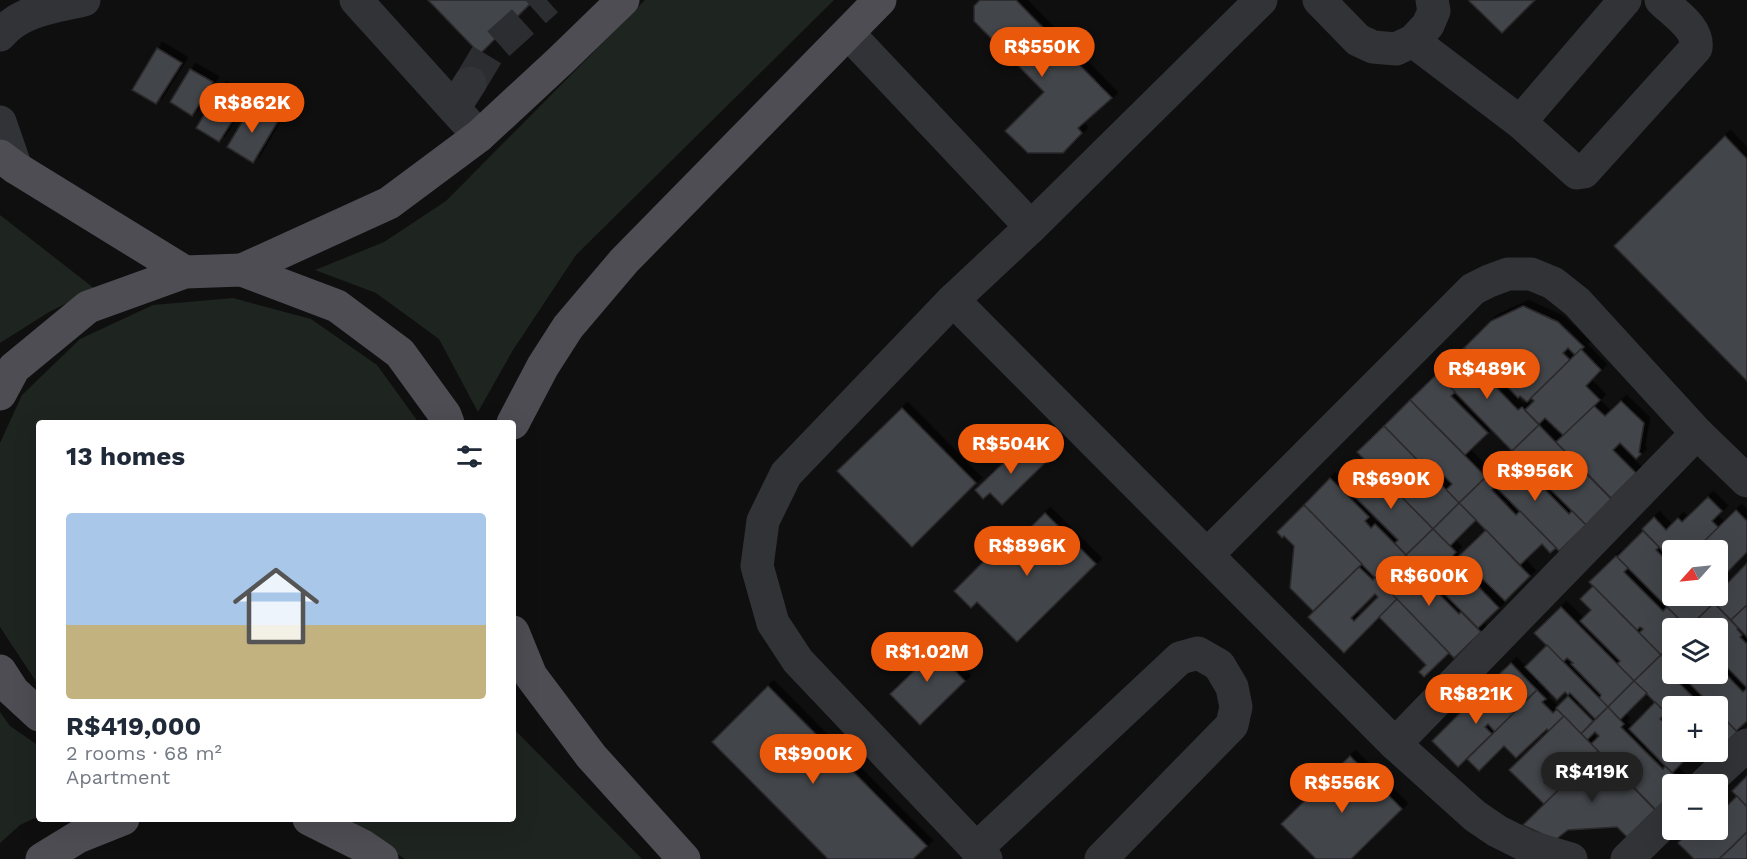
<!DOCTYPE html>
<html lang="en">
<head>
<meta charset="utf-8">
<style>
  :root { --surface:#fff; --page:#f2f2f3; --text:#1f2937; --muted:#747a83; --line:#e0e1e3; --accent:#ea580c }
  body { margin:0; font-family:"Work Sans",sans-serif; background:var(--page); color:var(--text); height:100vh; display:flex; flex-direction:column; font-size:22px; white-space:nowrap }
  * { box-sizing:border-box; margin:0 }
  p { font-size:20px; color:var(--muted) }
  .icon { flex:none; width:33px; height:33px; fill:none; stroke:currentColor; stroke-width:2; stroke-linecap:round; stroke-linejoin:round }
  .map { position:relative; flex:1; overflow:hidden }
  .side { position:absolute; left:36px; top:420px; width:480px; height:402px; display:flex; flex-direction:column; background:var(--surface); border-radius:6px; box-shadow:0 6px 24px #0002 }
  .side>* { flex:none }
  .needle { width:39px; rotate:243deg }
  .controls { position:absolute; left:1662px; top:540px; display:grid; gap:12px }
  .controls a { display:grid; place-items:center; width:66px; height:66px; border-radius:6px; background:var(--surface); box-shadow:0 6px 24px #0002; font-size:30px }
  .price { position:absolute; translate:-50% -51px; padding:0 14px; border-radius:21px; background:var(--accent); color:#fff; font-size:20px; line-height:39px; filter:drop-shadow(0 2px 3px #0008) }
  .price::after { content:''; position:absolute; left:50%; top:36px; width:18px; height:14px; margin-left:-9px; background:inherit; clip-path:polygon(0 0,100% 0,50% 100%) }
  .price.selected { background:#222; color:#fff }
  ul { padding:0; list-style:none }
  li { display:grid; align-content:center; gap:12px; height:318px; padding:0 30px }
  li+li { border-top:2px solid var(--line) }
  li span { display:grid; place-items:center; height:186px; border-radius:6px; color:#555 }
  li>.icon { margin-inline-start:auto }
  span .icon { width:108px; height:108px; fill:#fffc; stroke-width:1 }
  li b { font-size:26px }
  h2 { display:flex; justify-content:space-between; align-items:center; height:72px; padding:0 30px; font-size:26px }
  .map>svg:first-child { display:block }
  .green { fill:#1e241f }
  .building { fill:#434448; stroke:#2a292c; stroke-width:1.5; fill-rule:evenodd; filter:url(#shadow) }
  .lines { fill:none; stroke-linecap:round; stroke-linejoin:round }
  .minor-tunnel { stroke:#2c2d30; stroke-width:33; stroke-dasharray:33 16; stroke-linecap:butt }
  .minor { stroke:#323337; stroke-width:33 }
  .major { stroke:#4d4d53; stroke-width:33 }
</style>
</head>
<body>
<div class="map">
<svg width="1747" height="859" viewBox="0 0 1747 859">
  <defs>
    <filter id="shadow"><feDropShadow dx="5.5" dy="-5.5" stdDeviation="0" flood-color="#0009"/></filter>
  </defs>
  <rect width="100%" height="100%" fill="#0f0f10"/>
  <g class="green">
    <path d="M645,0H834L576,255L513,350L478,412L439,339L376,293L315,270L384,242L446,201Z"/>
    <path d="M0,215L95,289L49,312L0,343Z"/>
    <path d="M233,298L311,319L377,365L419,423H39V686L0,627V443L22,395L80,339L153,305Z"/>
    <path d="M0,712L10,726L39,746V816L20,825L0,843Z"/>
    <path d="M513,728L642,859H405L344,819H513Z"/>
  </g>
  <g class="building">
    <path d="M428,0H534L480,54Z"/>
    <path d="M980,0H1016L1112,98L1078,128L1082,133L1063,153H1028L1005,131L1044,92L974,21V6Z"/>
    <path d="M1535,0L1502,33L1469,1L1470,0Z"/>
    <path d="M157,48L182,63L156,104L132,90Z"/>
    <path d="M190,69L213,82L192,116L170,102Z"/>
    <path d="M221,87L245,101L219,142L196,128Z"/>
    <path d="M252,105L278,121L253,163L227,147Z"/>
    <path d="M1725,136L1747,159V381L1614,246Z"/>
    <path d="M1523,306L1558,322L1584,347L1575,355L1568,348L1563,353L1570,360L1527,402L1520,396L1518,398L1485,363L1482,366L1464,348L1491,321Z"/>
    <path d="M1464,348L1496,381L1493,384L1518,410L1522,407L1539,425L1512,451L1437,374Z"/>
    <path d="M1581,349L1601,370L1586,386L1600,400L1564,436L1545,418L1539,424L1525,410L1534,401L1531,398Z"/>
    <path d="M1437,374L1455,392L1451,396L1488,433L1465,455L1410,400Z"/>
    <path d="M1410,400L1486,477L1459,503L1446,490L1452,484L1435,467L1429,472L1384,426Z"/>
    <path d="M1621,401L1644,423L1639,452L1641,454L1636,459L1620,443L1613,450L1636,473L1611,498L1556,442L1594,406L1605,416Z"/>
    <path d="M902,408L976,483L912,547L837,471Z"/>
    <path d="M1539,425L1611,499L1586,525L1512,451Z"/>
    <path d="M1384,426L1459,503L1433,529L1357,452Z"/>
    <path d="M1025,442L1045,463L1002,505L990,493L983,499L975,490Z"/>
    <path d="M1512,451L1527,465L1524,468L1569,514L1572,511L1586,525L1559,551L1486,477Z"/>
    <path d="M1372,467L1433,529L1406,555L1395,543L1398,540L1348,490Z"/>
    <path d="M1486,477L1495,486L1492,490L1516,515L1520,511L1556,548L1550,553L1542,544L1520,565L1459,503Z"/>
    <path d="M1330,478L1369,517L1365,521L1371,528L1375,524L1406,555L1379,582L1304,505Z"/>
    <path d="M1708,497L1722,511L1712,521L1719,528L1695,550H1672V561L1642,529L1654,517L1666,530L1678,518L1682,522Z"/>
    <path d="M1459,503L1476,520L1450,546L1433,529Z"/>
    <path d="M1304,505L1362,564L1313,611L1290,588L1294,546L1284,536L1282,538L1277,532Z"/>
    <path d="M1736,510L1747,521V552L1718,582V550H1695Z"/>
    <path d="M1045,513L1096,564L1017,642L977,602L971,608L954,591L1006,539L1012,546Z"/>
    <path d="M1433,529L1456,552L1451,558L1499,608L1478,628L1406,555Z"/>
    <path d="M1486,530L1530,576L1505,601L1459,556Z"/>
    <path d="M1643,531L1659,547L1656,550L1672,566V596H1695L1692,598L1697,602L1707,596L1714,603L1688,628L1617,557Z"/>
    <path d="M1406,555L1430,580L1423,587L1427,591L1432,587L1459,614L1461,612L1481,632L1454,658L1379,582Z"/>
    <path d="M1616,556L1628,568L1624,572L1663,611L1667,607L1688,628H1672V643L1661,655L1639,633L1643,629L1640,627L1637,630L1589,582Z"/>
    <path d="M1747,563V605L1731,620L1711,600L1718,596V593Z"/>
    <path d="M1359,567L1373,580L1375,577L1397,599L1344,653L1308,617ZM1375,594L1378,597L1354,621L1351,618Z"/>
    <path d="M1593,586L1661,655L1634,681L1617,664L1620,661L1580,621L1591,610L1580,599Z"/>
    <path d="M1397,599L1449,653L1424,677L1419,672L1426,665L1379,617Z"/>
    <path d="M1714,603L1738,628L1737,629L1742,635L1740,637L1747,644V688L1718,658V628H1688Z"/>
    <path d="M1747,605V637L1731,620Z"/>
    <path d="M1561,607L1634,681L1608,707L1599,699L1601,695L1571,664L1573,663L1567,658L1563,662L1534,633Z"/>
    <path d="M924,639L965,681L920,725L890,694L917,668L906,657Z"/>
    <path d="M1672,643V666L1661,655Z"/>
    <path d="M1547,645L1608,707L1595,719L1570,693L1568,695L1565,692L1557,700L1525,667Z"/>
    <path d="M1661,655L1672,666V669L1669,673L1702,706H1672V720L1634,681Z"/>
    <path d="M1511,663L1537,690L1525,701L1511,687L1505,692L1493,680Z"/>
    <path d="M1718,666L1743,692L1747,688V721L1736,731L1718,712V706H1712L1680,674H1718Z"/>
    <path d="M1634,681L1647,693L1620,720L1608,707Z"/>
    <path d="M768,686L927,846L913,859H828L712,742Z"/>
    <path d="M1495,686L1507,698L1513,691L1524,703L1495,732L1488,724L1485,727L1492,734L1458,767L1432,741L1466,707L1470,711Z"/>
    <path d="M1537,690L1546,699L1542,702L1553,713L1557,709L1564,716L1549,731L1547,729L1516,758L1504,746L1479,771L1467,759Z"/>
    <path d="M1568,696L1593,721L1581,734L1556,708Z"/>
    <path d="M1655,702L1666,713L1660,719L1672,730V752H1693L1672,773L1629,729Z"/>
    <path d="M1608,707L1624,724L1621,727L1663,769L1665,766L1684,784H1672V796L1657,811L1591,744L1599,736L1595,732L1587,740L1581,734Z"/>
    <path d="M1719,713L1737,732L1718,750V715Z"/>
    <path d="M1564,716L1598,751L1544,804L1509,770ZM1570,757L1572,759L1546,784L1544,782Z"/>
    <path d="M1598,751L1655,810L1627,837L1617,827L1568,830L1555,840L1523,825Z"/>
    <path d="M1350,756L1402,809L1351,859H1316L1281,824Z"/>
    <path d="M1747,776V807L1732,791Z"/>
    <path d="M1737,796L1747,807V832L1719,859H1694L1678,843L1688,832L1694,838L1703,830H1718V815Z"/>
    <path d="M1747,832V859H1719L1732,847Z"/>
  </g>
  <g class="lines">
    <path class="minor-tunnel" d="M470,83L488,53L547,0"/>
    <g class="minor">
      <path d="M356,0L479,136"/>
      <path d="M1319,0L1358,40L1373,47L1396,49L1413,41L1428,25L1434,11L1432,0"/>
      <path d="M1625,0L1520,122L1577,173L1584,172L1696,48C1699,28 1674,13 1661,0"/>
      <path d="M848,33L1031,227"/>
      <path d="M0,35C21,10 54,7 84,0"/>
      <path d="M1413,41L1520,122"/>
      <path d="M454,108L470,83"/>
      <path d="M0,122L16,168"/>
      <path d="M953,300L1395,744L1475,816L1497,831L1527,846L1571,859"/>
      <path d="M1207,555L1473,289L1489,281L1508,274H1531L1553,283L1577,302L1697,433L1747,481"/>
      <path d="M1395,744L1697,433"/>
      <path d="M1705,784L1747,745"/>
      <path d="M976,849L1180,658L1198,653L1219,665L1232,687L1236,707L1232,725L1101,859"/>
      <path d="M986,859L798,661L773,623L757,566L763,521L786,474L953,300L1031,227L1261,0"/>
      <path d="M1627,859L1672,815"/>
    </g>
    <g class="major">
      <path d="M0,156L16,168L185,272"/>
      <path d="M242,270L389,203L479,136L560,61L623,0"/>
      <path d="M0,394L14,368L88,307L185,272L242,270L337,306L400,353L445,415L448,423"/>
      <path d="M513,423L543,366L568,327L624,261L880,0"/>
      <path d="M513,632L531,676L591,756L684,859"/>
      <path d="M0,671L13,691L39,715"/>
      <path d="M309,819L363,846L382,859"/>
      <path d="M42,859L78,837L123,819"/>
    </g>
  </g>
</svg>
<div class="controls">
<a><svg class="needle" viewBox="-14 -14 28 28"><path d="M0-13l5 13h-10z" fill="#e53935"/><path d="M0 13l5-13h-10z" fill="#747a83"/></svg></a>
<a><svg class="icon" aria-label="layers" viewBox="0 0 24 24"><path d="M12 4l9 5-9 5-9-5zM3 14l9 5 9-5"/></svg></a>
<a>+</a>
<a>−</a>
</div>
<b class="price" style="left:1042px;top:78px">R$550K</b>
<b class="price" style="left:252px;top:134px">R$862K</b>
<b class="price" style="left:1487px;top:400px">R$489K</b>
<b class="price" style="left:1011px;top:475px">R$504K</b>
<b class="price" style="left:1535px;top:502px">R$956K</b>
<b class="price" style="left:1391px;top:510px">R$690K</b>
<b class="price" style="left:1027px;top:577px">R$896K</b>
<b class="price" style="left:1429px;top:607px">R$600K</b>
<b class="price" style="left:927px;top:683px">R$1.02M</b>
<b class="price" style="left:1476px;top:725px">R$821K</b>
<b class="price" style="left:813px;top:785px">R$900K</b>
<b class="price selected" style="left:1592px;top:803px">R$419K</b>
<b class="price" style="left:1342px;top:814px">R$556K</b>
<section class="side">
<h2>13 homes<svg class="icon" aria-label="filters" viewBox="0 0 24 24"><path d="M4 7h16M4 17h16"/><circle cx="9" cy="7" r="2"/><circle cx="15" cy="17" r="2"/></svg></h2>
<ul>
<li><span style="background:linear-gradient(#a9c7e8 60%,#c2b280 0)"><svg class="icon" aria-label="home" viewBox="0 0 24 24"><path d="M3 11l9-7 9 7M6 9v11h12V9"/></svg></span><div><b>R$419,000</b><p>2 rooms · 68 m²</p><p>Apartment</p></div></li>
</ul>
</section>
</div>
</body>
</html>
